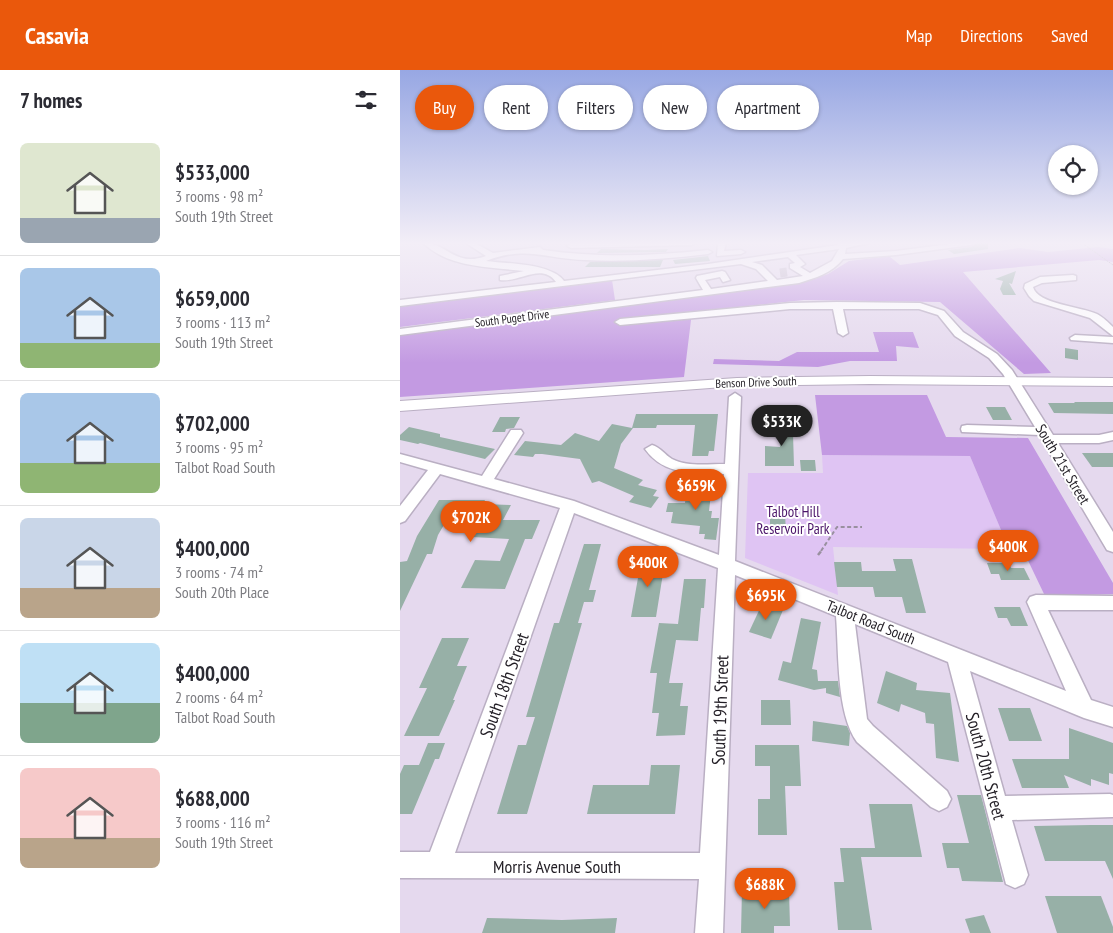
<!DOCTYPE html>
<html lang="en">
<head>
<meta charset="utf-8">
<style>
  :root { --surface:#fff; --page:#f7f7f7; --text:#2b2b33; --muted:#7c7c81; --line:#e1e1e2; --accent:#ea580c }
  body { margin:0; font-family:"PT Sans Narrow",sans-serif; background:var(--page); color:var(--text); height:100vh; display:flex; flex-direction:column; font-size:19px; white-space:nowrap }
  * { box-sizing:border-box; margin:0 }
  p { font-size:16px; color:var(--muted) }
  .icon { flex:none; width:28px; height:28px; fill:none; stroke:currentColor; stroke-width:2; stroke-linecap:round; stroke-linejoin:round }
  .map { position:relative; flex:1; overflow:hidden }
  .drawer { display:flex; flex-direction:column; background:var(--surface); width:400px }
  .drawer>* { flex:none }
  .hud { position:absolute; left:15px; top:15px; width:475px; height:45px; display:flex; gap:10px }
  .buttons { position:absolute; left:648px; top:75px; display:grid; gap:10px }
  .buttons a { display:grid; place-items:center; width:50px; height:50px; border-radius:50%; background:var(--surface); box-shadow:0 1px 4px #0004; font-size:25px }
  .price { position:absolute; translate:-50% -42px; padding:0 11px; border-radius:18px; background:var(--accent); color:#fff; font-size:16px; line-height:32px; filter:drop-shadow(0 1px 2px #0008) }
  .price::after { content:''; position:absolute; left:50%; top:30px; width:15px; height:11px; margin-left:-8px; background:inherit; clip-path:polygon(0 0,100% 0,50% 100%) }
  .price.current { background:#222; color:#fff }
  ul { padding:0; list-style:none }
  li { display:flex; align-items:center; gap:15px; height:125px; padding:0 20px }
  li+li { border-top:1px solid var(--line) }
  li span { display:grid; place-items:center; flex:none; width:140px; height:100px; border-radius:8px; color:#555 }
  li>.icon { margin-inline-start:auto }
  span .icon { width:60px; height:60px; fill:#fffc; stroke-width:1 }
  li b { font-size:21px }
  h2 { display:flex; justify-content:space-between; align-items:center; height:60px; padding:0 20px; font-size:21px }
  .chip { padding:0 18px; border-radius:22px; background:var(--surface); box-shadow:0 1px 4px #0004; font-size:18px; line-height:45px }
  .chip.current { background:var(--accent); color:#fff }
  header { display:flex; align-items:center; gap:30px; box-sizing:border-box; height:70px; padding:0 25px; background:var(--accent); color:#fff }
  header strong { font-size:24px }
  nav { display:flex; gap:28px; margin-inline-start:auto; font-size:18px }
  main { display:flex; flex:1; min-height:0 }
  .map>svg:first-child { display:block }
  .green { fill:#dfc4f3 }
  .forest { fill:#c39ae2 }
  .building { fill:#97b0a7 }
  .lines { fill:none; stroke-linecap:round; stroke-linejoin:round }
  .minor-tunnel { stroke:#beb4c6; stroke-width:9; stroke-dasharray:9 4.5; stroke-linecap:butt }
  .minor-casing { stroke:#baafc3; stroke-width:3 }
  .major-casing { stroke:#baafc3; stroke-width:2 }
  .path-far2 { stroke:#99909f; stroke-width:1; stroke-dasharray:2 1; stroke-linecap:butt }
  .path-far1 { stroke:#99909f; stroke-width:2; stroke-dasharray:4 2.5; stroke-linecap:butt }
  .path { stroke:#99909f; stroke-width:2.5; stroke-dasharray:4.5 3; stroke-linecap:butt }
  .minor { fill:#fff; fill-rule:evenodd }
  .major { fill:#fff; fill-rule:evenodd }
  .labels { text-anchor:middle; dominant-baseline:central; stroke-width:4; stroke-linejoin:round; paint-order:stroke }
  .far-street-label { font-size:12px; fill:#221e25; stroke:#fff }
  .street-label { font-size:15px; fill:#221e25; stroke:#fff }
  .park-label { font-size:15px; fill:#4b1469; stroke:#fff }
  .near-street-label { font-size:18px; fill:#221e25; stroke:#fff }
</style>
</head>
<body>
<header>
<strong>Casavia</strong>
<nav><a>Map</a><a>Directions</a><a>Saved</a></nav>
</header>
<main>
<section class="drawer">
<h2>7 homes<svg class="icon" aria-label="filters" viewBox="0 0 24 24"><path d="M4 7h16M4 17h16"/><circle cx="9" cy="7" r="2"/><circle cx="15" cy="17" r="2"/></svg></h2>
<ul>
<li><span style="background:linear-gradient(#dfe7d0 75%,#9aa5b1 0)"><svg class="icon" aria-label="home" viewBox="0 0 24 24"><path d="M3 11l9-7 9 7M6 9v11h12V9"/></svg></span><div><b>$533,000</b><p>3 rooms · 98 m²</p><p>South 19th Street</p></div></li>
<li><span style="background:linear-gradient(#a9c7e8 75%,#8fb573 0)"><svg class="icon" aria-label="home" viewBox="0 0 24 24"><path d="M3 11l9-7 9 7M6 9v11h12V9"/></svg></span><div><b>$659,000</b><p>3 rooms · 113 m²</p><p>South 19th Street</p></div></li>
<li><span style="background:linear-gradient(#a9c7e8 70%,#8fb573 0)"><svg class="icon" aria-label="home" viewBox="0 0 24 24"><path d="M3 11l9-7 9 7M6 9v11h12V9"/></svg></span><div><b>$702,000</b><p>3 rooms · 95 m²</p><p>Talbot Road South</p></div></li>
<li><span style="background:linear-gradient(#c9d6e8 70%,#b9a48a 0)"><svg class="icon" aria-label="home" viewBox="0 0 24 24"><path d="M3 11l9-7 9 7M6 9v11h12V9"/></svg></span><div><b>$400,000</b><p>3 rooms · 74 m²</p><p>South 20th Place</p></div></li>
<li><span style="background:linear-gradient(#bfe0f5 60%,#7fa58c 0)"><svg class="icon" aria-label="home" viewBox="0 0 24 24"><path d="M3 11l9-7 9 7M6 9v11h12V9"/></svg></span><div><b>$400,000</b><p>2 rooms · 64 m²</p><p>Talbot Road South</p></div></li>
<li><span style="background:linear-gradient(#f6c9c9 70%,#b9a48a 0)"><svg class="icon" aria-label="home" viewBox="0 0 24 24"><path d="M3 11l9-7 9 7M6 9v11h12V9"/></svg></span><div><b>$688,000</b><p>3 rooms · 116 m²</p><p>South 19th Street</p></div></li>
</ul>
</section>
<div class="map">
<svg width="713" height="863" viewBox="0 0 713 863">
  <rect width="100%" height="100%" fill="#e5d9ee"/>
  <path class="green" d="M422,385L570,386L609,479L433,477L438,525L345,488L348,403H423Z"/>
  <g class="forest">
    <path d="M698,177L713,179V192L699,190L563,202L651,303L624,304L540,232L404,230L292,242L284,307L0,327V265L380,216L411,210L428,204L449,191L489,186L500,195L620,178L648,182Z"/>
    <path d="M212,210L215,230L0,257V236Z"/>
    <path d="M473,262H513L519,278L496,276L497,291H450L418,297L313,294L314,289L379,291L397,282H479Z"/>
    <path d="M415,325H527L546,367L628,368L713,513V524L645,526L622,478L609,479L570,386L422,385Z"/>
  </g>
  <g class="building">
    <path d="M577,173H588V179L554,184L548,180L571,177Z"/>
    <path d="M201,179L245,180L268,179L266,182L197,183Z"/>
    <path d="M308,186L310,191L275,194L273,190Z"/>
    <path d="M263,190L260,197H185L190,192Z"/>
    <path d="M616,201L612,214L609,213L616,225H603L600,219L603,211L595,209Z"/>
    <path d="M665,278L678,280V290L665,288Z"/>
    <path d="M674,332H713V344L654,343L648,333H675Z"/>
    <path d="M586,337H605L612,350H593Z"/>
    <path d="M236,344H318L314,381H309L308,386H292L295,355H257L256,358H233L221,374L214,398L243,410L238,415L257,420L253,426L259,427L251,438L229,432L234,426L199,411L192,413L180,389L142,384H135L133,387L114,385L125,371L161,375L175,363L199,371L212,354L232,358Z"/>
    <path d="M100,347H120L114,358L106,359L105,362H92Z"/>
    <path d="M378,351H395L396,364H393L394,396H365V376L380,377Z"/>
    <path d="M9,357L40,364V367L95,379L85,389L20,373L18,374L0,370V365Z"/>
    <path d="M682,383H713V397H692Z"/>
    <path d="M400,390H415L416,401H401Z"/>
    <path d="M287,415H312L309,441H312L311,448H319L316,470L304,469L305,464H299L300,456L271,453L273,442H266L268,433H285Z"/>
    <path d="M39,430H85L83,434L111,435L103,450H140L132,469H125L105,519L61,518L75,490L100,491L109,469L72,467L84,448H48L38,465L32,484H27L0,541V492L7,491L17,466Z"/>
    <path d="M370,443H385L386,463H370Z"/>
    <path d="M184,474H201L189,520H196L193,532H184L178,553H182L127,744H97L118,675H126L135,647H126L154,553H159Z"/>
    <path d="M493,489H512L526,543H506L502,527H475L473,517H437L434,492H461L462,501H496Z"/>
    <path d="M237,491H265L256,547H231L238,508H234Z"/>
    <path d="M587,493H609L611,498H624L630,510H601L599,504H591Z"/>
    <path d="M284,509H306L304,538H301L298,571L276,570L269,613H283L280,636H288L285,665L256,666L259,643H252L257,603H250L259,553L278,554Z"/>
    <path d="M362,534L383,540L371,569L349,562Z"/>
    <path d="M594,537H620L628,556H611L607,548H598Z"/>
    <path d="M401,548L421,552L412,599L417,600L418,611H438L440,627L426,623V618L414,620L378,610L383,591L391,593Z"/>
    <path d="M42,568H69L57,596H67L53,630H55L39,666H4L27,618H19Z"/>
    <path d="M486,601L517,613L516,620L550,623L559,692L536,688L534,654L526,653L525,643L501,634L499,642L477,633Z"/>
    <path d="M361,630H390L391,655H361Z"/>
    <path d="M598,638H630L642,671H609Z"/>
    <path d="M413,651L447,656L450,663L449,676L412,671Z"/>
    <path d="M669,658L713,673V704L709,703V715L691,709V716L664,705L669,718H622L612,689H669Z"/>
    <path d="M28,673H45L39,689H35L12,744H0V704L4,695H19Z"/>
    <path d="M355,675H399L401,716H385L387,765H358V729H370V696H355Z"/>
    <path d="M251,695H280L275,744H187L193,715H249Z"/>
    <path d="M557,725H581L603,812L562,811L559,798H547L542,773H569Z"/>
    <path d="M469,734H512L522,787H461L472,860H438L434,812H444L440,778H475Z"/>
    <path d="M691,755H713V809L705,791H645L634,756Z"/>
    <path d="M342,819L389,820L390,856H374V863H341Z"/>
    <path d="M645,826H701L713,857V863H657Z"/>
    <path d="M584,845L591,863H570L565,849Z"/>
    <path d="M87,848L162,850L217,848L215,863H82Z"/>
  </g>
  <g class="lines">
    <path class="minor-tunnel" d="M380,203L387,202"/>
    <g class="minor-casing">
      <g id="minor">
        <path d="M23,173C46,171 54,198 86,186L66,173H75L93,183L140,177L143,180C200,188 251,186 308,180L312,182L308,184C267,189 226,192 185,190C145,189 127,175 86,191C108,194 151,193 164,211L308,194L438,175V173H469L446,178L445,184L496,181L557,173H575L571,175L496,185L443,189C432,203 415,208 399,213L0,265V259L303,220L296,208L297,206L322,201L325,202L330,210L323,212L320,207L305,210L311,219L368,211L356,199L341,194L0,236V230L156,212C142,192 119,213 100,210V206L124,201C90,197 49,198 23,173ZM439,179L432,191L410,203L400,197L405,194L396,185ZM388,187L395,193L390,194V198L403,206L377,210L362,195L352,192Z"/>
        <path d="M296,173L292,175L171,178L167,176L171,174Z"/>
        <path d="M318,173H326L324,181L341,180L345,182L341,184L317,186Z"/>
        <path d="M673,205L676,206V210L642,213L633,217C637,234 682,237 697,244C704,248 708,252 713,257V266L690,248L634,231L629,226L624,218L625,214L640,207Z"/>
        <path d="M437,232L520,233L544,241L563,262L597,284L612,300L653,365H699L713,362V370L699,373H658L713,462V482L707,480L639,365L562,362L561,359L562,356L567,355L635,357L603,304L589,288L555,266L538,245L519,239H443L448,263L443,266L438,263L433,239H390L220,255L215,252L220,249L390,233Z"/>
        <path d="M675,265L713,267V273L671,270L670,268Z"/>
        <path d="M335,323L341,327L335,491L666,621L627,532L630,527L636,525L713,526V540H648L691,630L713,637V657L684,648L570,601L605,726L710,724L713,725V747L612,750L628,805L624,814L615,818L606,814L548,592L455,554L467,649L473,656L547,721L551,729L547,737L539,741L531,737L457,672C436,643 439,582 436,546L335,505L323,863H295L299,809L0,808V782H30L160,438L40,404L5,451L0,453V436L28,400L0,392V384L82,406L111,360H121L123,363L94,409L174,431L319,485L324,404C295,403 264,406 245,379L252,375C260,377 265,385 272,389C287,397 308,394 325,394L329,327ZM174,443L318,498L300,783H55Z"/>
      </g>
    </g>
    <g class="major-casing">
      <path id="major" d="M470,306L713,308V316L470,314L337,316L0,341V331L337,308Z"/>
    </g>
    <path class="path-far2" d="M682,173L713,195"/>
    <path class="path-far1" d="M421,481L437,457H462"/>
    <path class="path" d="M418,485L422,480"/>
    <use href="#minor" class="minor"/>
    <use href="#major" class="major"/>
  </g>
  <linearGradient id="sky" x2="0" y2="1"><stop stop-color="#97a7e3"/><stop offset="0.59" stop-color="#f3eef7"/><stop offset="1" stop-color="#f3eef7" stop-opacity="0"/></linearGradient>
  <rect width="713" height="293" fill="url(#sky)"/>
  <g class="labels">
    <g class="far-street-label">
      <text transform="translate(112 248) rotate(-7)">South Puget Drive</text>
      <text transform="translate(356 312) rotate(-2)">Benson Drive South</text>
    </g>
    <g class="street-label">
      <text transform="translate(663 394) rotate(59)">South 21st Street</text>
      <text transform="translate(471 552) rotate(22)">Talbot Road South</text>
    </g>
    <g class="park-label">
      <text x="393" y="441">Talbot Hill<tspan x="393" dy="17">Reservoir Park</tspan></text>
    </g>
    <g class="near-street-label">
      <text transform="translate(104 615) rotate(-70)">South 18th Street</text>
      <text transform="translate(320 640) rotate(-88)">South 19th Street</text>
      <text transform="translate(586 696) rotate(75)">South 20th Street</text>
      <text x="157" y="796">Morris Avenue South</text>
    </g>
  </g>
</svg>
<div class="buttons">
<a><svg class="icon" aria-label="locate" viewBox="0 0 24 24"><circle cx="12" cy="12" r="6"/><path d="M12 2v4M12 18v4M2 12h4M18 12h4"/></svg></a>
</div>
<b class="price current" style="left:382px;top:377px">$533K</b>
<b class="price" style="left:296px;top:441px">$659K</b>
<b class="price" style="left:71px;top:473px">$702K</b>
<b class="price" style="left:608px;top:502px">$400K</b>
<b class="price" style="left:248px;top:518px">$400K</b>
<b class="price" style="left:366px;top:551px">$695K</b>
<b class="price" style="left:365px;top:840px">$688K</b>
<div class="hud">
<a class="chip current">Buy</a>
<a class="chip">Rent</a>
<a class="chip">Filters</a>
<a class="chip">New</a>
<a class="chip">Apartment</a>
</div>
</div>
</main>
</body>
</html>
